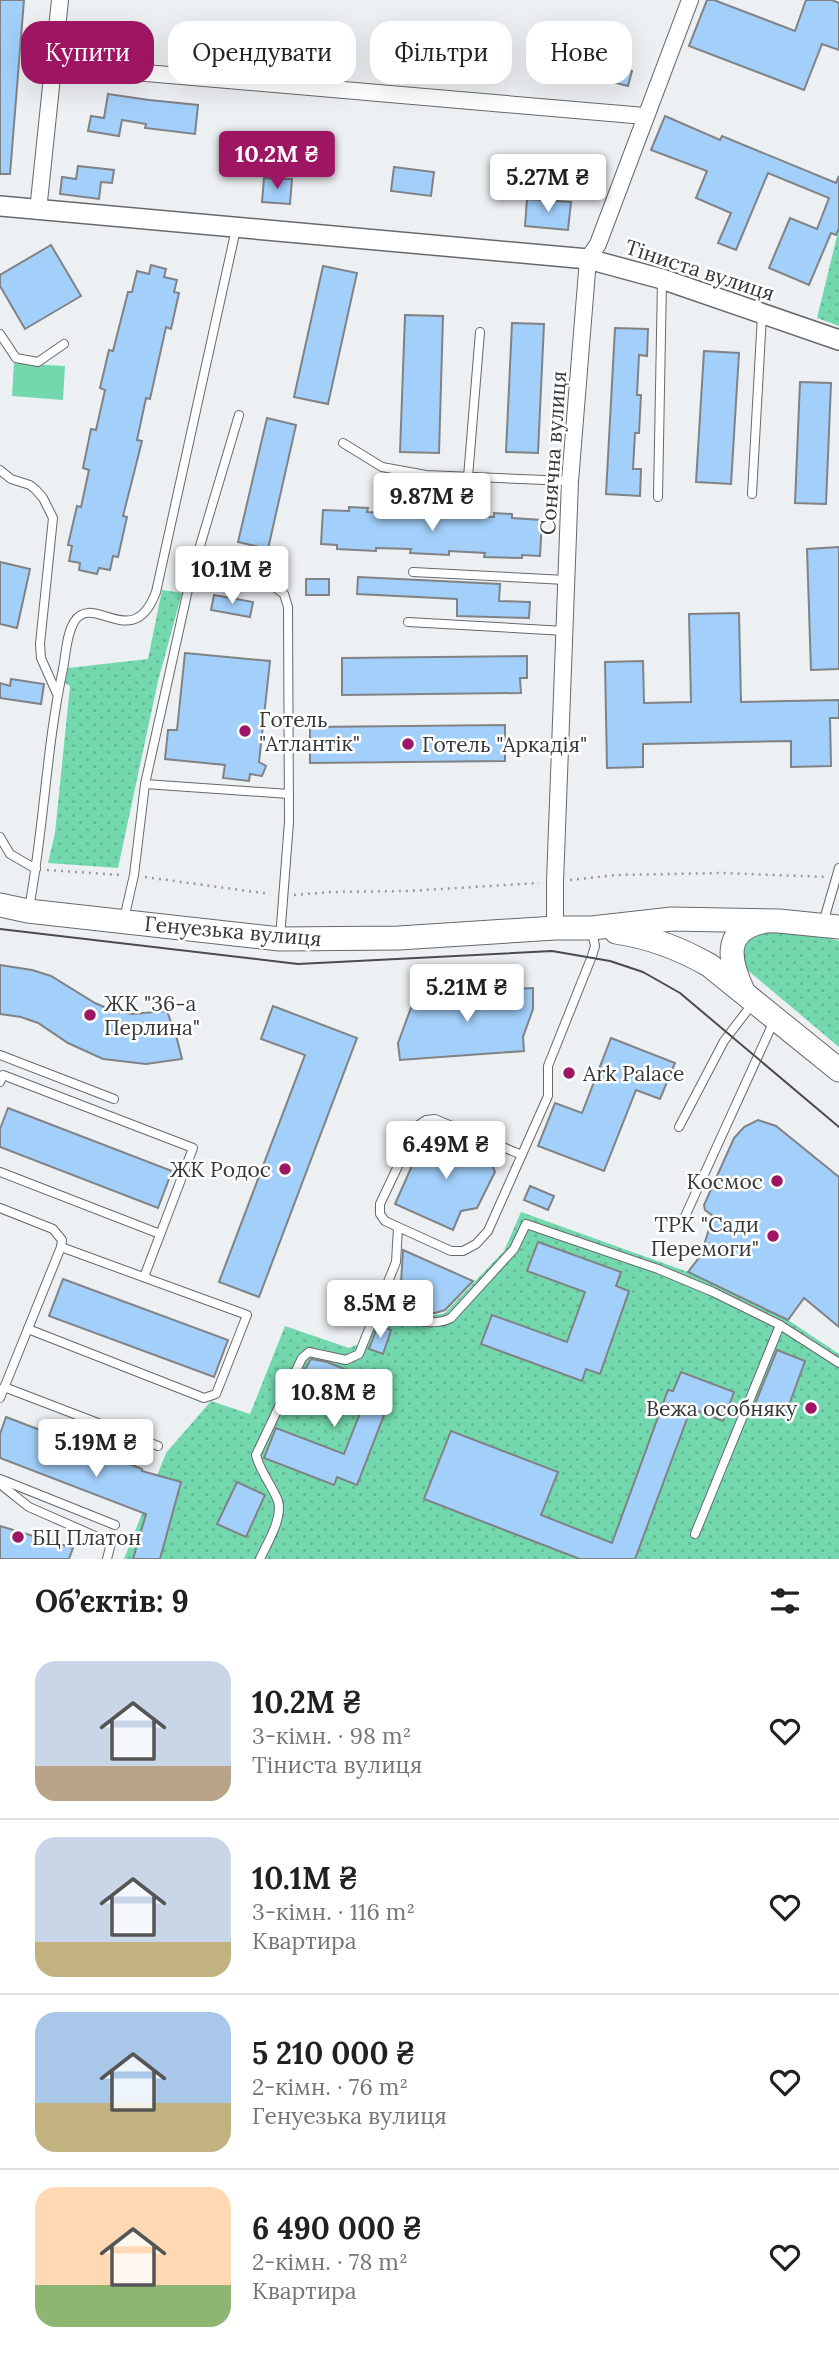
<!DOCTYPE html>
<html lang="uk">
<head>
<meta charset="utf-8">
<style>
  :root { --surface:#fff; --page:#f6f6f6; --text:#202124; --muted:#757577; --line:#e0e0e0; --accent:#9e1563 }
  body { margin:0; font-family:Lora,serif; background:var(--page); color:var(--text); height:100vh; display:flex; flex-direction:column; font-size:26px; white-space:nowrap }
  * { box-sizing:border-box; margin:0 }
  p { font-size:23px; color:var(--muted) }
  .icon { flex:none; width:38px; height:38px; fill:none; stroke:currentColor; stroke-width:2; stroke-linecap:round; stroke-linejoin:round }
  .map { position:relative; height:1559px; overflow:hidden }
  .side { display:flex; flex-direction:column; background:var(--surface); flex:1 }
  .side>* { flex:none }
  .guide { position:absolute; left:21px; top:21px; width:798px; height:63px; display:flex; gap:14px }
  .price { position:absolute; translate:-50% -60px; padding:0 16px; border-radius:7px; background:#fff; color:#222; font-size:23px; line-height:46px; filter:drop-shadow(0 2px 4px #0008) }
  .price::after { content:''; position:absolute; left:50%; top:42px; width:21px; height:16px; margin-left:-10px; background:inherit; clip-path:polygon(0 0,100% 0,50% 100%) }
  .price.selected { background:var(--accent); color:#fff }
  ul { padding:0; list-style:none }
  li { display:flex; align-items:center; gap:21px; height:175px; padding:0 35px }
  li+li { border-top:2px solid var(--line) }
  li span { display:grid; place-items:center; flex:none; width:196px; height:140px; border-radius:21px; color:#555 }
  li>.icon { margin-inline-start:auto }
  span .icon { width:84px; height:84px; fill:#fffc; stroke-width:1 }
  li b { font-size:30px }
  h2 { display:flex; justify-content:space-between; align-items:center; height:84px; padding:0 35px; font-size:30px }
  .tag { padding:0 24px; border-radius:21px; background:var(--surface); box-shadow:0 7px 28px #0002; font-size:24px; line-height:63px }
  .tag.selected { background:var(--accent); color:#fff }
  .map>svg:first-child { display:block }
  .grass { fill:url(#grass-dots) }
  .garden { fill:#73d8ae }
  .building { fill:#a3d0fb; stroke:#808285; stroke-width:2 }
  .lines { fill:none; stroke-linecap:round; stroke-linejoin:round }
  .service-casing { stroke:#66696c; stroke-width:10 }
  .minor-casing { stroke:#66696c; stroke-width:18 }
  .tertiary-casing { stroke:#66696c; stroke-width:22 }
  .secondary-casing { stroke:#66696c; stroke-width:25 }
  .path { stroke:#989a9c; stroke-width:2.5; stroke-dasharray:2 5; stroke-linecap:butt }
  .service { stroke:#fff; stroke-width:8 }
  .minor { stroke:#fff; stroke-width:16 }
  .tertiary { stroke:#fff; stroke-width:19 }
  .secondary { stroke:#fff; stroke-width:23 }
  .tram { stroke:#4a4b4d; stroke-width:2 }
  .poi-dot { fill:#9e1563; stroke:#fff; stroke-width:2.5 }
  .labels { text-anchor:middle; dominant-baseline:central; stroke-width:5; stroke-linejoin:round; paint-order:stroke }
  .street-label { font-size:21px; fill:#363739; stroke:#fff }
  .poi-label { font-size:21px; fill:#363739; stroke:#fff; text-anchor:start }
</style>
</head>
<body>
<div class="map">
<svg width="839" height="1559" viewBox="0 0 839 1559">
  <defs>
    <pattern id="grass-dots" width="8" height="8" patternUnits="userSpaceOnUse" patternTransform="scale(1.75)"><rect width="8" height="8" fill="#73d8ae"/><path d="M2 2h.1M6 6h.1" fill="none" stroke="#64ba96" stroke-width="1.8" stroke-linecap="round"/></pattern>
  </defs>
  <rect width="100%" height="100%" fill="#edf0f2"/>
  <g class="grass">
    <path d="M839,228V326L817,318Z"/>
    <path d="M162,590L182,593L158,681L118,868L48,863L55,833L70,686L65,683L68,668L148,659Z"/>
    <path d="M763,931L809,933L839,941V1047L745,968L741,949L742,943Z"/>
    <path d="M521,1212L688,1272L788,1320L839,1354V1559H124L166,1453L211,1401L250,1414L285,1326L349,1348L359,1344L375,1304C397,1309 423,1320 445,1313L504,1251Z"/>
  </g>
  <path class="garden" d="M14,363L65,366L63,400L12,396Z"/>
  <g class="building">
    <path d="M0,0H24L10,174H0Z"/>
    <path d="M707,0H714L795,31L806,0H832L839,3V50L822,44L804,90L689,46Z"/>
    <path d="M612,66L632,71L628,86L608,81Z"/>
    <path d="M108,94L149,100L198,105L195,134L145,128L146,124L122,120L119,136L88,131L91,116L104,118Z"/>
    <path d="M665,116L720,140L722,136L836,183L839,176V228L836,235L831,233L809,285L769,268L790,218L817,229L829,198L768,173L736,250L718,243L731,213L696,198L707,171L651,150Z"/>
    <path d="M78,166L114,170L112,183L101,182L99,199L60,194L62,177L76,179Z"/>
    <path d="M394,167L434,172L431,196L391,191Z"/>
    <path d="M264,178L292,179L290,204L262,202Z"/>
    <path d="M527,199L571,202L568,230L525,226Z"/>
    <path d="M51,245L81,296L25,329L0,286V275Z"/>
    <path d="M151,265L166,269L164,277L177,280L174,292L179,293L171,329L166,327L150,399L146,398L137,440L142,441L123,516L127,517L118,557L113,556L110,570L99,568L97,574L79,570L80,563L69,561L72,546L68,545L77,506L81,507L89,470L83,468L91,429L96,430L105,390L100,388L109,350L113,351L128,292H132L137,271L149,274Z"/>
    <path d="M323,266L357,273L328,404L294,397Z"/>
    <path d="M405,315L443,316L439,453L400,452Z"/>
    <path d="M512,323L544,324L538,453L506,452Z"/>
    <path d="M615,328L648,329L647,356L639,355L637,395H641L639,433H635L633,469H641L640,496L606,494Z"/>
    <path d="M704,351L739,353L731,484L696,482Z"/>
    <path d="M800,382L831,383L826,504L795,503Z"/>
    <path d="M267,418L296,425L268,549L238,542Z"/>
    <path d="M349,507L368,508L367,512L422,514V509H440L439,515L494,517V513L512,514V518L542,520L540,556L522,555V558L484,557L485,553L449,551V555L410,553L411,549L376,548V551L337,549V545L321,544L323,510L349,511Z"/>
    <path d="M839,547V669L811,670L807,549Z"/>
    <path d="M0,562L30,569L17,628L0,624Z"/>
    <path d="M358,577L500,584L499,601L530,602L529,618L457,616V599L357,594Z"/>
    <rect x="306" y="579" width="23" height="16"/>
    <path d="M214,595L253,602L250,617L211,610Z"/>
    <path d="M739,613L741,702L839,700V718H830L831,766L791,767V741L643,744V767L607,768L605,662L643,661L644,703L691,702L689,614Z"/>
    <path d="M185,653L270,661L259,762L266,766L262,776L250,774L249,781L223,778L225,765L165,759L168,730H177Z"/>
    <path d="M527,656V678H520L521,693L342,695V658Z"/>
    <path d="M11,679L44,684L41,704L0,698V683L10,686Z"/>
    <path d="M505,725V761L310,763V727Z"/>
    <path d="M0,965L32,970L51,976L95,1003L111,1010L132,1014L167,1011L177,1039L182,1059L146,1064L103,1059L68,1043L38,1023L21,1017L0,1014Z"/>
    <path d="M533,988V1009L523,1037L524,1051L400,1060L398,1043L415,997L433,996V993Z"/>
    <path d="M273,1006L357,1038L259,1297L219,1282L305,1055L261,1039Z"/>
    <path d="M611,1038L675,1063L660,1099L636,1090L604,1171L538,1146L555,1103L582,1113Z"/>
    <path d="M8,1108L172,1171L158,1208L0,1147V1129Z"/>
    <path d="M758,1120L776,1126L839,1177V1327L804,1298L788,1320L688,1272L701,1255L713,1216L705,1210L704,1205L734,1138L744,1127Z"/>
    <path d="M454,1138L488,1154L495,1172L477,1208L461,1211L453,1230L395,1204L423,1141L435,1146Z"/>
    <path d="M530,1186L554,1196L548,1210L524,1200Z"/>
    <path d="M538,1242L621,1272L616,1286L629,1291L600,1374L586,1369L582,1381L481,1344L492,1315L567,1342L585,1292L527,1271Z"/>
    <path d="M403,1250L473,1281L445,1310L435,1313H424L414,1307L405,1298L401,1283Z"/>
    <path d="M63,1279L228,1340L214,1377L49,1316Z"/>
    <path d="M378,1325L391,1330L383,1354L369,1349Z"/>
    <path d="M777,1350L805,1361L785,1416L755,1404Z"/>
    <path d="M311,1359L327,1362L374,1381L370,1389L391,1397L357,1485L337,1477L334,1485L264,1458L276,1428L344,1454L364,1403L300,1378Z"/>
    <path d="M681,1372L734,1392L723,1421L691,1408L635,1559H580L424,1499L451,1431L558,1472L541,1515L612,1543L668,1390L673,1391Z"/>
    <path d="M6,1417L142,1469V1471L181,1482L160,1559H133L146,1514L0,1458V1434Z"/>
    <path d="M237,1482L265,1495L246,1537L217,1524Z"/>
    <path d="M0,1526L73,1548L69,1559H0Z"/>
  </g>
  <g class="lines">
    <g class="service-casing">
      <g id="service">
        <path d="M0,334L16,358L38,362L64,344"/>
        <path d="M343,443L382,467L426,475L570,481"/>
        <path d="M0,470L11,479L30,485L36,490L43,498L53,518L40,644L41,658L57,694"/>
        <path d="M468,477L480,332"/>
        <path d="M752,494L762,315"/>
        <path d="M658,497L662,280"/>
        <path d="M413,572L566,580"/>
        <path d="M191,576L273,586L284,594L288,607L289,822L280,938"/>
        <path d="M408,622L565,631"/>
        <path d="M145,784L289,794"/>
        <path d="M0,837L10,854L36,869"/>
        <path d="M29,908C44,829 46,748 63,669C66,654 66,636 74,622C93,591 133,654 156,592L236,229"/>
        <path d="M124,919L134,875L145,784L191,576L239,415"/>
        <path d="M823,923L839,868"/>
        <path d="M0,1055L114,1099"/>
        <path d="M0,1082L3,1075L193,1148L144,1277"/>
        <path d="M679,1127L724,1041L753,1003"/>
        <path d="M522,1155L435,1119L426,1120L417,1126L380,1204V1214L385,1221L451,1251H463L476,1244L488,1231L548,1096V1066L592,956L595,946L592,931"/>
        <path d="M0,1172L160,1234"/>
        <path d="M0,1208L53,1229L62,1240L61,1247L0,1398"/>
        <path d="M682,1223L774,1021"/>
        <path d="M377,1310C398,1316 431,1329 451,1318L514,1249L526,1224L658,1269L713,1292L780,1325"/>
        <path d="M28,1329L204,1398L216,1394L247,1315L61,1247"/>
        <path d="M4,1387L158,1446"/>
        <path d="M0,1479L115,1525"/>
        <path d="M0,1484L29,1507L111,1543L107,1559"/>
        <path d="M695,1534L780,1325L839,1363"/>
        <path d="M260,1559C267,1543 283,1519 278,1501C272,1485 260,1472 256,1455L302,1358L309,1352L346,1360L359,1354L396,1262L398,1228"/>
      </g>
    </g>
    <g class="minor-casing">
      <g id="minor">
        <path d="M53,65L645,116"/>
        <path d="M38,211L60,0"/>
        <path d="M555,928V882L570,481L588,259L598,244L690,0"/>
      </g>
    </g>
    <g class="tertiary-casing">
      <path id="tertiary" d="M0,206L588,259L662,279L839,340"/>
    </g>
    <g class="secondary-casing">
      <g id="secondary">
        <path d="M0,905L28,911L280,939L399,938L555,928H592L672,919L779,921L839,927"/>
        <path d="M616,932C650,937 679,948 709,965L839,1070"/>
        <path d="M743,991C730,963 721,931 762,922"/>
      </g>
    </g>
    <g class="path">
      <path d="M47,870L121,875"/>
      <path d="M145,877L270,894"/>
      <path d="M570,880L617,875L723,873L826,877"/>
      <path d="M294,895L331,892L408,891L539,883"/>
    </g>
    <use href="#service" class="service"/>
    <use href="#minor" class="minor"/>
    <use href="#tertiary" class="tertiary"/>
    <use href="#secondary" class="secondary"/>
    <path class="tram" d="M0,929L298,964L552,951L610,961L643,972L680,993L839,1127"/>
  </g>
  <g class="poi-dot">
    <circle cx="245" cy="731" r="7"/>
    <circle cx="408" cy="744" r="7"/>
    <circle cx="90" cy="1015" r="7"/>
    <circle cx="569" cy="1073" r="7"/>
    <circle cx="285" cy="1169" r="7"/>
    <circle cx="777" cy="1181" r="7"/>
    <circle cx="773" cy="1236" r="7"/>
    <circle cx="811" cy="1408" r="7"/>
    <circle cx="18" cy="1537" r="7"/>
  </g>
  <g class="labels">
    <g class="street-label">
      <text transform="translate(700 270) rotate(18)">Тіниста вулиця</text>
      <text transform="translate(553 453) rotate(-86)">Сонячна вулиця</text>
      <text transform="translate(233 931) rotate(5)">Генуезька вулиця</text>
    </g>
    <g class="poi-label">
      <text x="259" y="719">Готель<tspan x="259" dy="24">"Атлантік"</tspan></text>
      <text x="422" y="744">Готель "Аркадія"</text>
      <text x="104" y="1003">ЖК "36-а<tspan x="104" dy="24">Перлина"</tspan></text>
      <text x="583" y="1073">Ark Palace</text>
      <text x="271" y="1169" text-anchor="end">ЖК Родос</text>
      <text x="763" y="1181" text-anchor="end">Космос</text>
      <text x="759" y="1224" text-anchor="end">ТРК "Сади<tspan x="759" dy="24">Перемоги"</tspan></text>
      <text x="797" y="1408" text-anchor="end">Вежа особняку</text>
      <text x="32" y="1537">БЦ Платон</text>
    </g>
  </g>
</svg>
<b class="price selected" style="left:277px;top:191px">10.2M ₴</b>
<b class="price" style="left:548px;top:214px">5.27M ₴</b>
<b class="price" style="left:432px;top:533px">9.87M ₴</b>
<b class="price" style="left:232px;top:606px">10.1M ₴</b>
<b class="price" style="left:467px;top:1024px">5.21M ₴</b>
<b class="price" style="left:446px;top:1181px">6.49M ₴</b>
<b class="price" style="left:380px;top:1340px">8.5M ₴</b>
<b class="price" style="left:334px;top:1429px">10.8M ₴</b>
<b class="price" style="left:96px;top:1479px">5.19M ₴</b>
<div class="guide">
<a class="tag selected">Купити</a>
<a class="tag">Орендувати</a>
<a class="tag">Фільтри</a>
<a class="tag">Нове</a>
</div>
</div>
<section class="side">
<h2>Об’єктів: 9<svg class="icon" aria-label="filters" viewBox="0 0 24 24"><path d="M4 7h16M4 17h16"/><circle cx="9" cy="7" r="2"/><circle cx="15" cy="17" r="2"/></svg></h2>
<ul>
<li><span style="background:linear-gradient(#c9d6e8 75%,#b9a48a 0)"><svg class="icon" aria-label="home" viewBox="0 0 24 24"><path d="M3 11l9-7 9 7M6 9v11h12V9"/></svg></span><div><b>10.2M ₴</b><p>3-кімн. · 98 m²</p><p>Тіниста вулиця</p></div><svg class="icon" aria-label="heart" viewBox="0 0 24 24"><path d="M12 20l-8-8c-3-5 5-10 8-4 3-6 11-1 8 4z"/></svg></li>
<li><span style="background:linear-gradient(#c9d6e8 75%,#c2b280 0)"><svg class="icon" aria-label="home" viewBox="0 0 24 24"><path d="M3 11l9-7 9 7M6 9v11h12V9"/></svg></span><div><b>10.1M ₴</b><p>3-кімн. · 116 m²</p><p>Квартира</p></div><svg class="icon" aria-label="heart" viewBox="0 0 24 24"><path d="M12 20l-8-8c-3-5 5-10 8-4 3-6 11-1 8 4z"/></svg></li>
<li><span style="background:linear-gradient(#a9c7e8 65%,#c2b280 0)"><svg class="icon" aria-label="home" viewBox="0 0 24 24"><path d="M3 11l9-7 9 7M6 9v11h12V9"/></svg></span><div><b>5 210 000 ₴</b><p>2-кімн. · 76 m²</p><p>Генуезька вулиця</p></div><svg class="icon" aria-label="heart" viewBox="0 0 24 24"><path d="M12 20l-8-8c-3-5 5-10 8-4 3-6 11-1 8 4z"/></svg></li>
<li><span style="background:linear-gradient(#ffd9b3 70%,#8fb573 0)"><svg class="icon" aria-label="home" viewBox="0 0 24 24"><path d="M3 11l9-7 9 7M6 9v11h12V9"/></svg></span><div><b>6 490 000 ₴</b><p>2-кімн. · 78 m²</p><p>Квартира</p></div><svg class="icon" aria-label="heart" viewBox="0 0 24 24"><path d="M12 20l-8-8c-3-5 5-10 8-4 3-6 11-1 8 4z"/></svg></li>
</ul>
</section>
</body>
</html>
